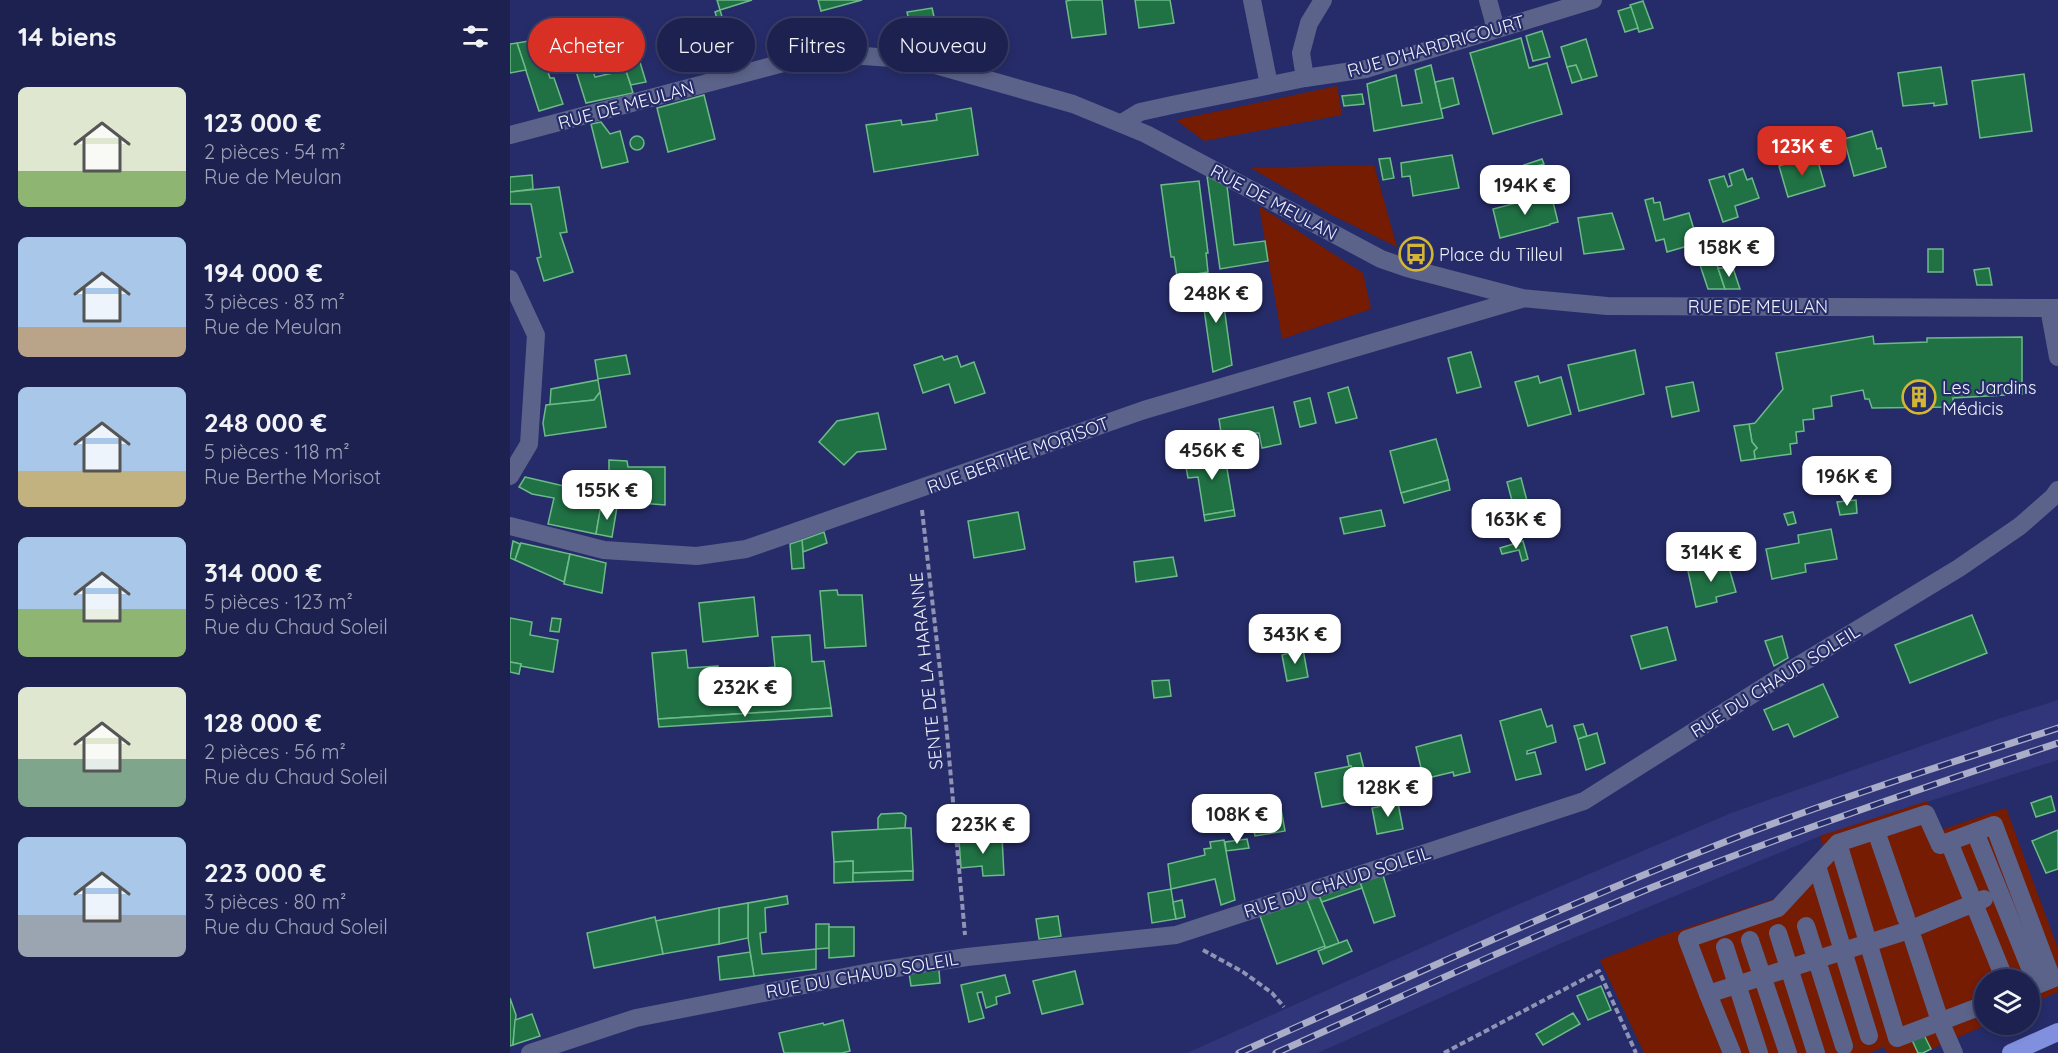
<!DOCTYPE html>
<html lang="fr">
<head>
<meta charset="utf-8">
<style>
  :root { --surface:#1c214f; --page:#292e59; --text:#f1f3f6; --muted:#a0a3b7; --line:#3a3e66; --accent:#d93025 }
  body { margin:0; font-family:Quicksand,sans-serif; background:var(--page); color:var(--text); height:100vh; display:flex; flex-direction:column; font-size:22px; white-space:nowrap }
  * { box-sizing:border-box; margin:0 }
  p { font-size:20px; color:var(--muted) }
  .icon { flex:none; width:33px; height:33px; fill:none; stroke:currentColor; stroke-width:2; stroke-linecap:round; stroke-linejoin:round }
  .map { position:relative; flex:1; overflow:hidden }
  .sheet { display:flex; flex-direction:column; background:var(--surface); width:510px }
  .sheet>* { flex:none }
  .hud { position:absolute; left:18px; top:18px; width:570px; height:54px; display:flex; gap:12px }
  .fabs { position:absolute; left:1464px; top:969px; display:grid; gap:12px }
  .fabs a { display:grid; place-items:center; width:66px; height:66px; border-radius:50%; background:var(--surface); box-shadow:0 3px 9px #0003,0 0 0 2px var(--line); font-size:30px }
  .price { position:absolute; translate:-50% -51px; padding:0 14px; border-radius:12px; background:#fff; color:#222; font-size:20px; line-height:39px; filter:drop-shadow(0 2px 3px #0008) }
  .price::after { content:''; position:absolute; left:50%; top:36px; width:18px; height:14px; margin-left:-9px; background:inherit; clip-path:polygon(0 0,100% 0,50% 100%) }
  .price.on { background:var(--accent); color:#fff }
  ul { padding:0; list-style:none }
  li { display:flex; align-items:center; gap:18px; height:150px; padding:0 18px }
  li span { display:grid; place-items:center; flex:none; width:168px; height:120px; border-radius:9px; color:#555 }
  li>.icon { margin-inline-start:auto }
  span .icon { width:72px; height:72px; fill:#fffc; stroke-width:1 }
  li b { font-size:26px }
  h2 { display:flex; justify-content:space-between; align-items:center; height:72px; padding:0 18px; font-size:26px }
  .tag { padding:0 21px; border-radius:27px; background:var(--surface); box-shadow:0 3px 9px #0003,0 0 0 2px var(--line); font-size:21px; line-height:54px }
  .tag.on { background:var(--accent); color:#fff }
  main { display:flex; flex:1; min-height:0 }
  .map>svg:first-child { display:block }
  .built { fill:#303679 }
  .green { fill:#751c03 }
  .building { fill:#207245; stroke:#6dba89; stroke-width:1.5 }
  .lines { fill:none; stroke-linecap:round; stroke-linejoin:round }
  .path { stroke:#8f93b4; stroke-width:4; stroke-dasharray:6 3; stroke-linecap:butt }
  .minor { stroke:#5b638a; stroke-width:18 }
  .major { stroke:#808fde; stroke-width:18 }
  .rail-casing { stroke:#aaadc7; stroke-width:7 }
  .rail { stroke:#262c69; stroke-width:4.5; stroke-dasharray:14; stroke-linecap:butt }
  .labels { text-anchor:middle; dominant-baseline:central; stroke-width:4.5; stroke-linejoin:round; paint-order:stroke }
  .street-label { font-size:18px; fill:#eff1f9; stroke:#262c69 }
  .poi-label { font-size:18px; fill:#eff1f9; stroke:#262c69; text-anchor:start }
</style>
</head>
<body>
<main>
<section class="sheet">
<h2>14 biens<svg class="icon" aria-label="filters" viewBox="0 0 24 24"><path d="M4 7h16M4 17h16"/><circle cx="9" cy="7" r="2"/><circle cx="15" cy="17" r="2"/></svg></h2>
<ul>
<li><span style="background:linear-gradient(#dfe7d0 70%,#8fb573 0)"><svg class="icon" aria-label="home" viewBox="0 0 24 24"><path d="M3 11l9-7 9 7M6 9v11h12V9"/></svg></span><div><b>123 000 €</b><p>2 pièces · 54 m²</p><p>Rue de Meulan</p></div></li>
<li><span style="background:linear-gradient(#a9c7e8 75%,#b9a48a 0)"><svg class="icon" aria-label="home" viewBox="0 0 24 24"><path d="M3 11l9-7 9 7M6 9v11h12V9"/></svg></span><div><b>194 000 €</b><p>3 pièces · 83 m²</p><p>Rue de Meulan</p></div></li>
<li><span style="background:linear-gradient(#a9c7e8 70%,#c2b280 0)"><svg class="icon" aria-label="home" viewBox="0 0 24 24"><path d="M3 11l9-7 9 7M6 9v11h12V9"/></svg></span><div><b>248 000 €</b><p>5 pièces · 118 m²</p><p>Rue Berthe Morisot</p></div></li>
<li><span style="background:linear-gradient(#a9c7e8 60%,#8fb573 0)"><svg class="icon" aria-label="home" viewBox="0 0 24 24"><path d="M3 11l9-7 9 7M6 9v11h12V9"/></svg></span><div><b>314 000 €</b><p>5 pièces · 123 m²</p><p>Rue du Chaud Soleil</p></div></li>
<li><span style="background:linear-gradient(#dfe7d0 60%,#7fa58c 0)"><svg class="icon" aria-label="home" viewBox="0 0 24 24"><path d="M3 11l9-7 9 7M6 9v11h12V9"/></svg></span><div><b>128 000 €</b><p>2 pièces · 56 m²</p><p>Rue du Chaud Soleil</p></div></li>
<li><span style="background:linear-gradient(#a9c7e8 65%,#9aa5b1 0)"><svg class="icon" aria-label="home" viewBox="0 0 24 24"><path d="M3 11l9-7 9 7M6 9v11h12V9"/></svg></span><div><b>223 000 €</b><p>3 pièces · 80 m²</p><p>Rue du Chaud Soleil</p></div></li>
</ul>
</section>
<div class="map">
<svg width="1548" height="1053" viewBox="0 0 1548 1053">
  <rect width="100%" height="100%" fill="#262c69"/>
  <path class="built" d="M1548,700V760L1310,836L1047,945L808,1053H677L1000,908L1221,813L1488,719Z"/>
  <g class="green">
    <path d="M827,86L832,115L694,141L666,120Z"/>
    <path d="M864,165L887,247L818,213L741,168Z"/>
    <path d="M749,206L853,273L861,309L772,339Z"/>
    <path d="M1417,801L1431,830L1496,808L1548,949V992L1520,1004V980H1474L1476,1025L1413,1053H1377L1374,1047L1360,1053H1134L1090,960L1152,936L1267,898L1314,850L1310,836Z"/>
  </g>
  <g class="building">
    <path d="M207,0H242L210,10Z"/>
    <path d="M308,0H352L311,11Z"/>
    <path d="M562,0H592L596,34L562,38L556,1Z"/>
    <path d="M625,0H660L664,23L629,28Z"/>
    <path d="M1133,1L1143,28L1129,32L1120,5Z"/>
    <path d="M1121,7L1128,28L1115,32L1108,11Z"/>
    <path d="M422,8L431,47L403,39L397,12Z"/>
    <path d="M210,10L225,60L206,65L203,54L198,55L193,38L211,32L205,12Z"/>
    <path d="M69,31L77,62L80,61L85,77L116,70L123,93L76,103L64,65H59L52,35Z"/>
    <path d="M1032,31L1040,57L1023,61L1016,36Z"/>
    <path d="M52,35L59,65L38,72L40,78H44L53,104L29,111L7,43Z"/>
    <path d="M1011,38L1019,68L1037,63L1052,114L983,134L960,53Z"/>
    <path d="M1076,39L1087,76L1072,80L1066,65L1057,67L1051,47Z"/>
    <path d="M7,43L16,70L0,73V44Z"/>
    <path d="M129,59L136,82L121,85L113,63Z"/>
    <path d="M921,65L933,118L864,131L857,84L886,75L892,106L912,103L905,70Z"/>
    <path d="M1066,65L1072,80L1062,83L1057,67Z"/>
    <path d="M1431,67L1437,104L1424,106V103L1393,106L1388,73Z"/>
    <path d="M1514,74L1522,131L1470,138L1462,81Z"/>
    <path d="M943,78L949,104L931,109L925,82Z"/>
    <path d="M852,94L854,104L834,106L832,96Z"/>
    <path d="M194,95L205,139L158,152L147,108Z"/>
    <path d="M461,108L468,155L364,172L356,125L391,120L392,125L427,120L426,114Z"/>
    <path d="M91,122L100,134L110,131L118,162L92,168L81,124Z"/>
    <path d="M1362,131L1367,149L1371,148L1376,167L1344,176L1334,139Z"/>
    <circle cx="127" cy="143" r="7"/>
    <path d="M942,155L949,188L903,196L900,176L892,177L891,163Z"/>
    <path d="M880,158L884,178L873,180L869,159Z"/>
    <path d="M1307,158L1315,186L1278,197L1269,166L1289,159L1291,162Z"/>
    <path d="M1032,159L1034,164L1016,169L1014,165Z"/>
    <path d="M1233,169L1237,180L1242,178L1249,198L1225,206L1228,217L1213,222L1199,180L1214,176L1218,187L1222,185L1219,174Z"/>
    <path d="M22,175L23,189L0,192V177Z"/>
    <path d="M697,176L717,186L724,245L755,241L758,261L710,269Z"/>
    <path d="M689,181L698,253H696L698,272L667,277L664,257H661L651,185Z"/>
    <path d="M49,187L57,232L50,233L63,272L34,281L27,258L31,257L21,204H0V192Z"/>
    <path d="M1041,194L1048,222L1040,224V225L990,238L983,209Z"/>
    <path d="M1143,198L1144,203L1150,202L1154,220L1179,213L1188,243L1157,252L1154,239L1146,241L1135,200Z"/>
    <path d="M1102,213L1114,249L1074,254L1068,218Z"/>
    <rect x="1418" y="249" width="15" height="23"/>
    <path d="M1190,265H1207L1215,289H1198Z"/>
    <path d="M1208,268H1223L1230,289H1215Z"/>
    <path d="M1479,268L1482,285H1467L1464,270Z"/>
    <path d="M710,277L722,365L703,372L690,281Z"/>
    <path d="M1363,336L1364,344L1417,342V338L1512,337V394L1443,398V407L1362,408L1359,399H1355L1353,390L1321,396L1322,406L1303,409L1304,419L1293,420L1294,431L1286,432L1287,443L1280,444L1281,454L1245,459L1244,451L1247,448L1242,442L1239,424L1245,423L1273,389L1266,353Z"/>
    <path d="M1125,350L1134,394L1069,411L1058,365Z"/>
    <path d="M961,352L971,387L947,393L938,358Z"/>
    <path d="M116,355L120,374L88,379L85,360Z"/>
    <path d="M432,356L434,360L447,356L451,367L464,362L475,393L445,403L439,384L413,393L404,365Z"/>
    <path d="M1028,376L1030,383L1051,377L1061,414L1018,426L1005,382Z"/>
    <path d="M88,380L90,392L84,400L40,405L41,389Z"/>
    <path d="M1183,382L1189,411L1162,417L1156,387Z"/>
    <path d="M838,387L847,418L826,423L818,393Z"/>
    <path d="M90,392L96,427L35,436L33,423L36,405L84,400Z"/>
    <path d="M800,398L806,423L790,427L784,402Z"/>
    <path d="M763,407L771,444L752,448L749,433H744L742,439L731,440L736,461L716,465L709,419Z"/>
    <path d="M368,413L376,449L347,452L334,465L309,442L327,421Z"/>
    <path d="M1239,424L1242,442L1247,448L1244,451L1245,459L1231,461L1224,426Z"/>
    <path d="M926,439L938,480L891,493L880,451Z"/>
    <path d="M714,451L724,510L694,515L688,477L678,478L674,457Z"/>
    <path d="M99,460L117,461L118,467H155V505L117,502L113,475H99Z"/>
    <path d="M15,477L93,495L86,534L38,524L44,498L22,494L9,487Z"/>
    <path d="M1011,478L1022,520L1008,523L997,482Z"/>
    <path d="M938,480L940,490L894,503L891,493Z"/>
    <path d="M1346,500L1347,513L1330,515L1327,502Z"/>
    <path d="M91,505L107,507L102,537L86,534Z"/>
    <path d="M724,510L725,516L695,521L694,515Z"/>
    <path d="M871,510L875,526L834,534L830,518Z"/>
    <path d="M508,512L515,549L464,558L458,521Z"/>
    <path d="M1283,512L1286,523L1278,525L1274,514Z"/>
    <path d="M1321,529L1327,559L1295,564L1296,572L1262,579L1256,549L1289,543L1288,535Z"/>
    <path d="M314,532L317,543L293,552L292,540Z"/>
    <path d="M292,540L294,568L282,569L280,544Z"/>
    <path d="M3,541L10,544L5,560L0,558Z"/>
    <path d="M1013,541L1018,559L1012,561L1009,550L992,554L990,548Z"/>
    <path d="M11,543L60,554L54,582L5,560Z"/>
    <path d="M60,554L96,563L92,593L54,584Z"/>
    <path d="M663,557L667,576L626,582L624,562Z"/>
    <path d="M1217,561L1226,592L1206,597L1207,602L1186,607L1178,571Z"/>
    <path d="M327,590L328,595H352L356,646L315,648L310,591Z"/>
    <path d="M244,597L248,636L193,642L189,603Z"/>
    <path d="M1462,615L1477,653L1400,683L1385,645Z"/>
    <path d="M0,618L22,622L20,635L48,640L43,672L10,666L11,664L0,662Z"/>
    <path d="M42,618L51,619L49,632L40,631Z"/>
    <path d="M1157,627L1166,660L1131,669L1121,636Z"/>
    <path d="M300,635L302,662L314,661L321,708L148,719L142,653L176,650L178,668L208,666V672L265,667L262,637Z"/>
    <path d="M1272,636L1278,658L1264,666L1255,641Z"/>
    <path d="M793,649L798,677L777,681L772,655Z"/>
    <path d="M0,662L11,664L9,674L0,672Z"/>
    <path d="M659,680L661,696L644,698L642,681Z"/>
    <path d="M1313,684L1328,717L1284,737L1278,724L1263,730L1254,710Z"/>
    <path d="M321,708L322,716L149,727L148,719Z"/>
    <path d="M1031,709L1037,727L1042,725L1046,742L1017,751V754L1025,752L1031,774L1006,780L990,721Z"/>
    <path d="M1073,724L1077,736L1068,739L1064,726Z"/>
    <path d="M1087,733L1095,763L1076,770L1068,739Z"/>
    <path d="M951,735L960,772L944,776L943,772L918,778L913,776L906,747Z"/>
    <path d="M850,753L854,769L842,771L841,766H839L837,756Z"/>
    <path d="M841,766L848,800L812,807L805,773Z"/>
    <path d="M1541,796L1545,811L1526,817L1521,803Z"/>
    <path d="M770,803L775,831L745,836L740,809Z"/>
    <path d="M888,803L893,829L867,834L862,808Z"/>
    <path d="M392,813L396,816L395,828L368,830V818L371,814Z"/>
    <path d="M395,828H401L403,871L343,873V861L324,862L322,832Z"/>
    <path d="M1548,830V869L1536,873L1522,841Z"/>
    <path d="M492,837L494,875L473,876L472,866L451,868L449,840Z"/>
    <path d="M737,839L739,848L716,851L715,842Z"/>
    <path d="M714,840L725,900L711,905L705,879L661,889L658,864L695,855L694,849L701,848L700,842Z"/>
    <path d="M343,861V882L324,883V862Z"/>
    <path d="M403,871V880L343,882V873Z"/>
    <path d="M873,875L885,916L864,923L850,882Z"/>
    <path d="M850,882L852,888L812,902L809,896Z"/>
    <path d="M661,889L666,919L642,923L638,893Z"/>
    <path d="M277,896L278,904L255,908L256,932L250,933L252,954L306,949V969L244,976L238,938V903Z"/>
    <path d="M809,896L829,943L815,948L797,900Z"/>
    <path d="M672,900L675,917L666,919L663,902Z"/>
    <path d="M797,900L815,946L767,964L750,916Z"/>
    <path d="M238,903V938L209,944V908Z"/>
    <path d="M209,908V944L153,954L145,921Z"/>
    <path d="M548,916L551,936L529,939L526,919Z"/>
    <path d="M145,917L153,954L84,968L77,933Z"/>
    <path d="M306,924H319V948L306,949Z"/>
    <path d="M319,927H344V956L319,958Z"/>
    <path d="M837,940L842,951L813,964L808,951Z"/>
    <path d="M240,952L244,976L210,980L208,957Z"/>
    <path d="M429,970L430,983L401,986L399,973Z"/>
    <path d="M565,971L573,1004L532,1014L523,981Z"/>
    <path d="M495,975L500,993L486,997L487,1004L476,1008L472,992L467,993L474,1018L459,1022L451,985Z"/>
    <path d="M1091,986L1101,1010L1078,1020L1067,996Z"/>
    <path d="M0,998L6,1015L3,1045L0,1046Z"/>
    <path d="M1063,1013L1070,1024L1033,1045L1026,1034Z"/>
    <path d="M22,1014L30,1036L3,1045L5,1020Z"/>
    <path d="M333,1020L340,1051L332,1053H274L269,1033L313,1023L314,1025Z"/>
    <path d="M1414,1035L1421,1049L1413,1053H1408L1402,1040Z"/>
  </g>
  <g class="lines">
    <g class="path">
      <path d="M412,510L436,723L455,935"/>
      <path d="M693,950L733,972L762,993L774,1007"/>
      <path d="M934,1053L1089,971L1126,1053"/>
    </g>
    <g class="minor">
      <path d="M742,0L759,85"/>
      <path d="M978,0L986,29"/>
      <path d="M795,78L791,53L799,23L813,0"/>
      <path d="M612,123L630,112L662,105L795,78L856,69L1083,0"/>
      <path d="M0,135L300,56L327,54L408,60L563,104L636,134L871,259L897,268L1012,298L1097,306L1548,308"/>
      <path d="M0,279L26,335L19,444L0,476"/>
      <path d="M1539,308L1548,357"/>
      <path d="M0,526L94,550L187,556L236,549L634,410L1011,299"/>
      <path d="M1366,831L1396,918"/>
      <path d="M1465,832L1527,985"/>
      <path d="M1439,842L1495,980"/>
      <path d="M1307,866L1359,1036"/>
      <path d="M1296,926L1334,1046"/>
      <path d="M1406,927L1474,899"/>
      <path d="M1268,933L1306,1053"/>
      <path d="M1403,939L1430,1021L1444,1053"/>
      <path d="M1240,940L1278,1053"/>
      <path d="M1215,947L1249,1053"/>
      <path d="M1198,994L1177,939L1268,908L1328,843"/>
      <path d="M1474,1005L1387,1038L1328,843L1416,814L1430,845L1484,825L1542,979L1520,988"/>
      <path d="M20,1053L126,1018L360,972L457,957L666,935L1074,801L1284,668L1449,568L1510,526L1543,497L1548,490"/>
      <path d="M1222,1053L1198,994L1393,932"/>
    </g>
    <path class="major" d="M1501,1053L1548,1032"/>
    <g class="rail-casing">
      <g id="rail">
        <path d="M729,1053C896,978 1064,901 1235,834C1338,795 1443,762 1548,728"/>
        <path d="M766,1053C891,997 1015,939 1143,887C1276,834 1412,788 1548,743"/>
      </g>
    </g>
    <use href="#rail" class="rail"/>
  </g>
  <defs>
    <g id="bus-ring" transform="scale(1.725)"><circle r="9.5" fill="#262c69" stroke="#d4b635" stroke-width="1.5"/><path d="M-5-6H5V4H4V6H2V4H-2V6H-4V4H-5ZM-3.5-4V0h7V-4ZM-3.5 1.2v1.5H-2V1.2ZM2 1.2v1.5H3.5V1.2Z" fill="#d4b635"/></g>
    <g id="building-ring" transform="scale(1.725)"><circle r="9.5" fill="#262c69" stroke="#d4b635" stroke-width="1.5"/><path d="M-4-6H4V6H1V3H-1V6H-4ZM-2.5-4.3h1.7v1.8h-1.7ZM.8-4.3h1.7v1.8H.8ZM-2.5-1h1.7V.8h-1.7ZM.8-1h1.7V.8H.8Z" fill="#d4b635"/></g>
  </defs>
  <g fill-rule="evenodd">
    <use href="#bus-ring" x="906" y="254"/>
    <use href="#building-ring" x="1409" y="397"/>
  </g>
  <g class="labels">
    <g class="street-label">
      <text transform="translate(926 46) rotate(-16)">RUE D'HARDRICOURT</text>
      <text transform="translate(116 105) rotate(-15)">RUE DE MEULAN</text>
      <text transform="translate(764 202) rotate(28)">RUE DE MEULAN</text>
      <text x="1248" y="306">RUE DE MEULAN</text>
      <text transform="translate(508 455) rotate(-20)">RUE BERTHE MORISOT</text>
      <text transform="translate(416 671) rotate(-96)">SENTE DE LA HARANNE</text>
      <text transform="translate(1265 681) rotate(-32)">RUE DU CHAUD SOLEIL</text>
      <text transform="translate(827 882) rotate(-18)">RUE DU CHAUD SOLEIL</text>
      <text transform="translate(352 975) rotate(-10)">RUE DU CHAUD SOLEIL</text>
    </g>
    <g class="poi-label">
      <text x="929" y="254">Place du Tilleul</text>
      <text x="1432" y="387">Les Jardins<tspan x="1432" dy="21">Médicis</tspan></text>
    </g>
  </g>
</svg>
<div class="fabs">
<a><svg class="icon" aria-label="layers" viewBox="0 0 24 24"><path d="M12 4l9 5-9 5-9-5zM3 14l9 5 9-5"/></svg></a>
</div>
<b class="price on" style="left:1292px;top:177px">123K €</b>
<b class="price" style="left:1015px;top:216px">194K €</b>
<b class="price" style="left:1219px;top:278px">158K €</b>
<b class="price" style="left:706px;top:324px">248K €</b>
<b class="price" style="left:702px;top:481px">456K €</b>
<b class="price" style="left:1337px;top:507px">196K €</b>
<b class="price" style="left:97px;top:521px">155K €</b>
<b class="price" style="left:1006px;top:550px">163K €</b>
<b class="price" style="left:1201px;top:583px">314K €</b>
<b class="price" style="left:785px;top:665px">343K €</b>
<b class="price" style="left:235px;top:718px">232K €</b>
<b class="price" style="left:878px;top:818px">128K €</b>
<b class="price" style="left:727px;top:845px">108K €</b>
<b class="price" style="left:473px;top:855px">223K €</b>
<div class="hud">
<a class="tag on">Acheter</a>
<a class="tag">Louer</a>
<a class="tag">Filtres</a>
<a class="tag">Nouveau</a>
</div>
</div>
</main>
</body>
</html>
